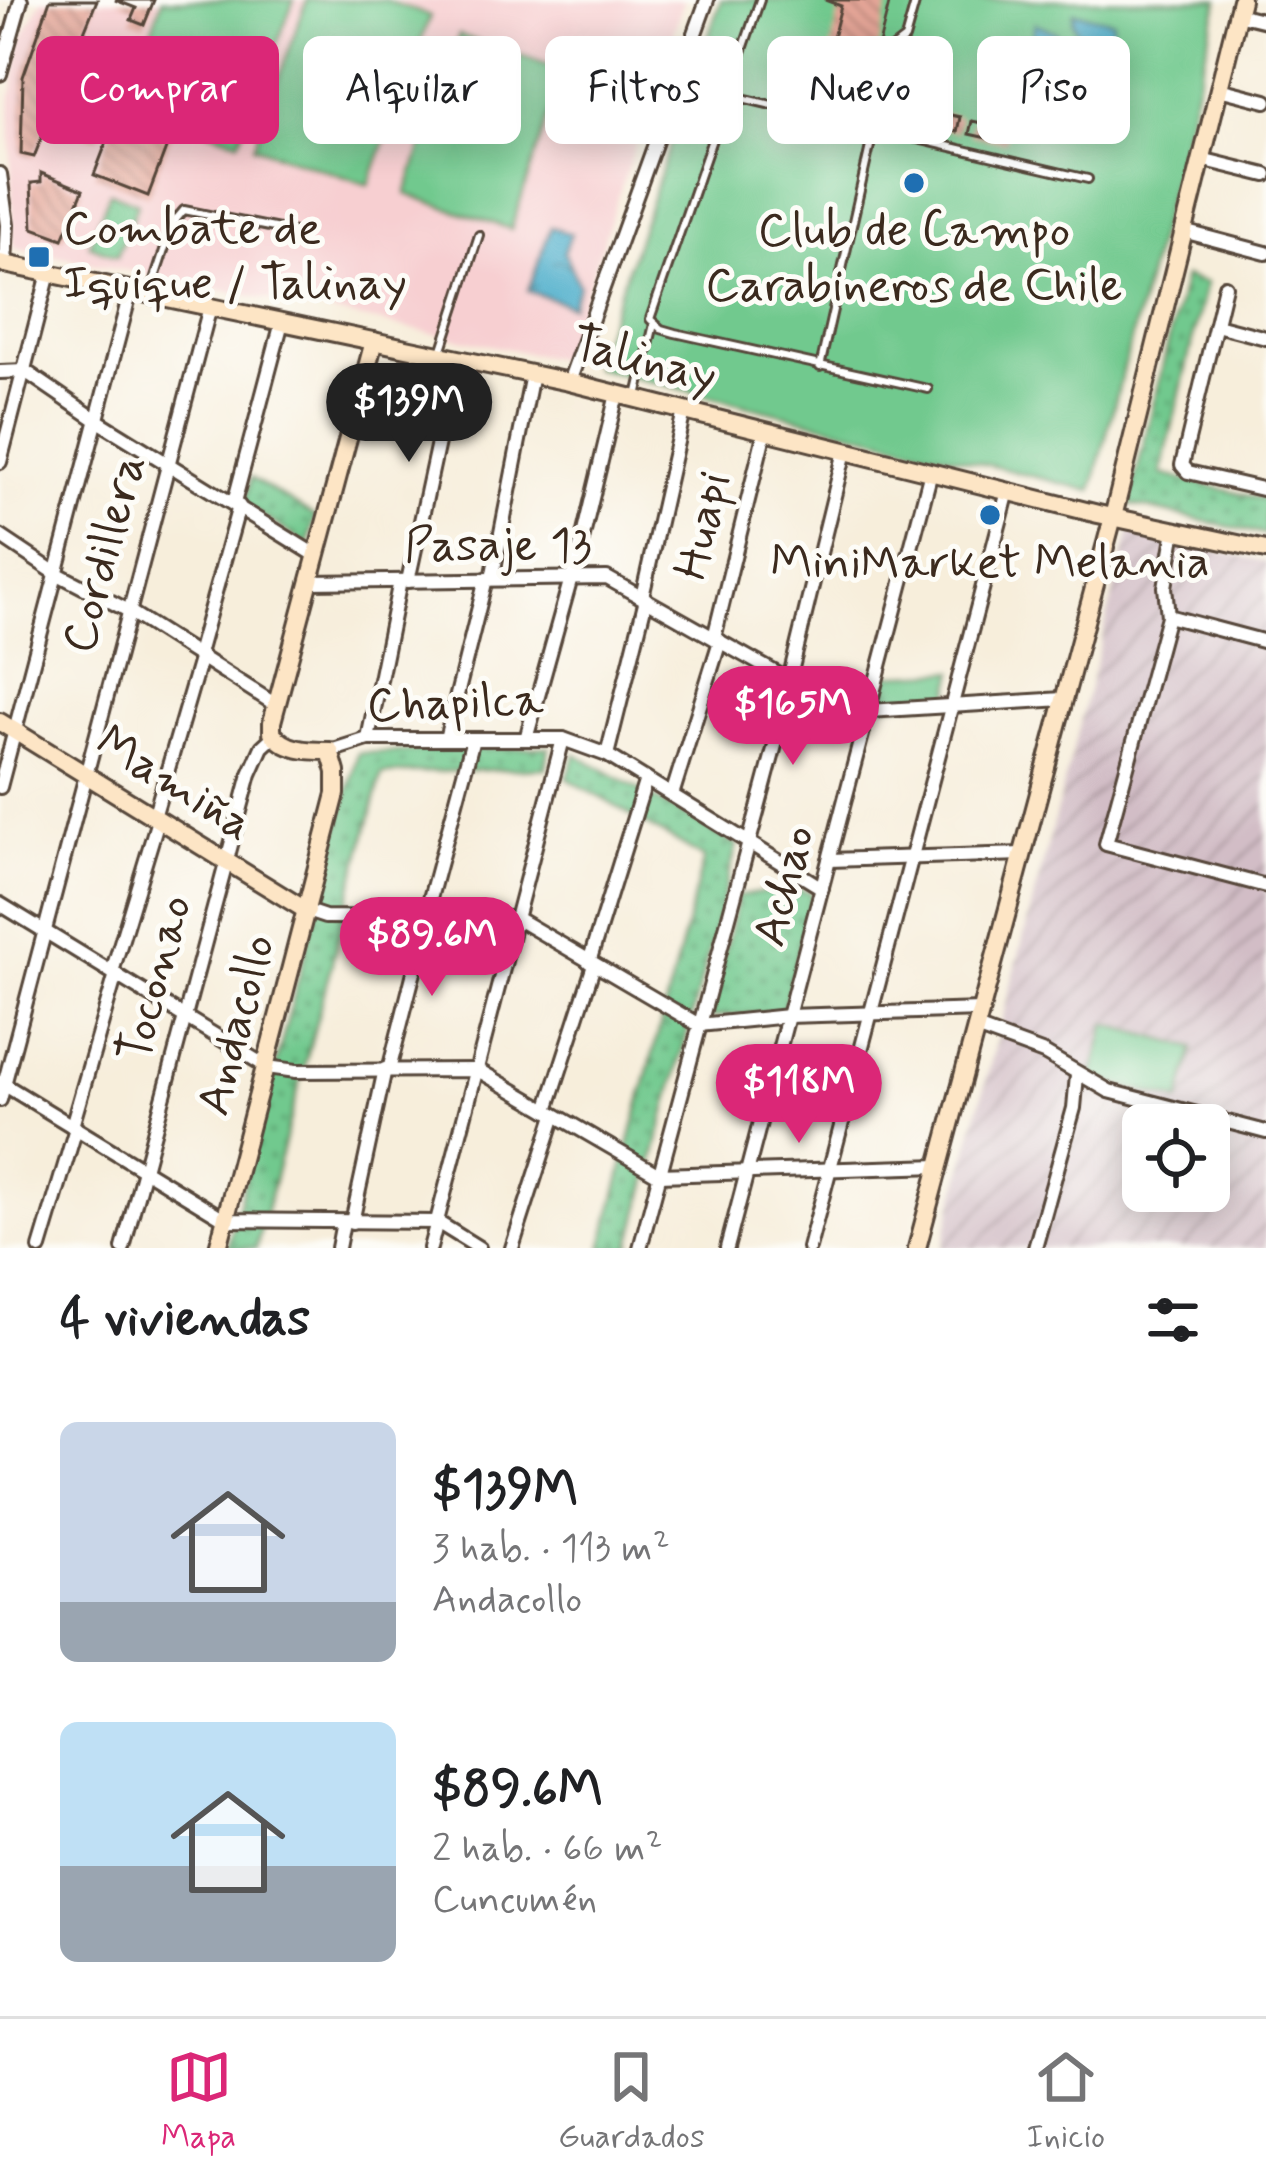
<!DOCTYPE html>
<html lang="es">
<head>
<meta charset="utf-8">
<style>
  :root { --surface:#fff; --page:#f6f6f6; --text:#202124; --muted:#757577; --line:#e0e0e0; --accent:#db2777 }
  body { margin:0; font-family:Mynerve,sans-serif; background:var(--page); color:var(--text); height:100vh; display:flex; flex-direction:column; font-size:45px; white-space:nowrap }
  * { box-sizing:border-box; margin:0 }
  p { font-size:39px; color:var(--muted) }
  .icon { flex:none; width:66px; height:66px; fill:none; stroke:currentColor; stroke-width:2; stroke-linecap:round; stroke-linejoin:round }
  .map { position:relative; height:1248px; overflow:hidden }
  .drawer { display:flex; flex-direction:column; background:var(--surface); flex:1 }
  .drawer>* { flex:none }
  .banner { position:absolute; left:36px; top:36px; width:1194px; height:108px; display:flex; gap:24px }
  .tools { position:absolute; left:1122px; top:1104px; display:grid; gap:24px }
  .tools a { display:grid; place-items:center; width:108px; height:108px; border-radius:18px; background:var(--surface); box-shadow:0 6px 30px #0003; font-size:60px }
  .price { position:absolute; translate:-50% -102px; padding:0 27px; border-radius:42px; background:var(--accent); color:#fff; font-size:39px; line-height:78px; filter:drop-shadow(0 3px 6px #0008) }
  .price::after { content:''; position:absolute; left:50%; top:72px; width:36px; height:27px; margin-left:-18px; background:inherit; clip-path:polygon(0 0,100% 0,50% 100%) }
  .price.selected { background:#222; color:#fff }
  ul { padding:0; list-style:none }
  li { display:flex; align-items:center; gap:36px; height:300px; padding:0 60px }
  li span { display:grid; place-items:center; flex:none; width:336px; height:240px; border-radius:18px; color:#555 }
  li>.icon { margin-inline-start:auto }
  span .icon { width:144px; height:144px; fill:#fffc; stroke-width:1 }
  li b { font-size:51px }
  h2 { display:flex; justify-content:space-between; align-items:center; height:144px; padding:0 60px; font-size:51px }
  .tag { padding:0 42px; border-radius:18px; background:var(--surface); box-shadow:0 6px 30px #0003; font-size:42px; line-height:108px }
  .tag.selected { background:var(--accent); color:#fff }
  .dock { display:flex; justify-content:space-around; align-items:center; height:168px; border-top:3px solid var(--line); background:var(--surface); font-size:33px; color:var(--muted) }
  .dock a { display:grid; justify-items:center; gap:6px }
  .dock .selected { color:var(--accent) }
  .map>svg:first-child { display:block }
  .built { fill:#f7cfd1 }
  .industrial { fill:url(#industrial-furrows); fill-rule:evenodd }
  .green { fill:#71c98e; stroke:#567a56; stroke-width:3 }
  .park { fill:url(#park-dots); stroke:#567a56; stroke-width:3 }
  .water { fill:url(#water-ripples); stroke:#446c74; stroke-width:3 }
  .building { fill:url(#building-back-hatch) }
  .lines { fill:none; stroke-linecap:round; stroke-linejoin:round }
  .lane-casing { stroke:#57473a; stroke-width:12 }
  .street-casing { stroke:#57473a; stroke-width:18 }
  .secondary-casing { stroke:#57473a; stroke-width:22 }
  .lane { stroke:#fff; stroke-width:6 }
  .street { stroke:#fff; stroke-width:12 }
  .secondary { stroke:#fde5c5; stroke-width:16 }
  .poi-dot { fill:#1f6fb2; stroke:#fdfcf7; stroke-width:4.5 }
  .labels { text-anchor:middle; dominant-baseline:central; stroke-width:10; stroke-linejoin:round; paint-order:stroke }
  .poi-label { font-size:48px; fill:#3b2a1e; stroke:#fdfcf7 }
  .street-label { font-size:48px; fill:#3b2a1e; stroke:#fdfcf7 }
</style>
</head>
<body>
<div class="map">
<svg width="1266" height="1248" viewBox="0 0 1266 1248">
  <defs>
    <pattern id="industrial-furrows" width="10" height="10" patternUnits="userSpaceOnUse" patternTransform="scale(3)"><rect width="10" height="10" fill="#d2bdc6"/><path d="M-1 1l2-2M0 10L10 0M9 11l2-2" fill="none" stroke="#ac9aa0"/></pattern>
    <pattern id="park-dots" width="8" height="8" patternUnits="userSpaceOnUse" patternTransform="scale(3)"><rect width="8" height="8" fill="#71c98e"/><path d="M2 2h.1M6 6h.1" fill="none" stroke="#5ea373" stroke-width="1.8" stroke-linecap="round"/></pattern>
    <pattern id="water-ripples" width="26" height="14" patternUnits="userSpaceOnUse" patternTransform="scale(3)"><rect width="26" height="14" fill="#4cadcb"/><path d="M2 4q2-2 4 0t4 0M15 11q2-2 4 0t4 0" fill="none" stroke="#408da4"/></pattern>
    <pattern id="building-back-hatch" width="6" height="6" patternUnits="userSpaceOnUse" patternTransform="scale(3)"><rect width="6" height="6" fill="#e4a597"/><path d="M-1 5l2 2M0 0l6 6M5-1l2 2" fill="none" stroke="#ba877b"/></pattern>
  </defs>
  <rect width="100%" height="100%" fill="#fdfcf7"/>
  <filter id="ink" filterUnits="userSpaceOnUse"><feTurbulence type="fractalNoise" baseFrequency=".00833" numOctaves="2"/><feDisplacementMap in="SourceGraphic" scale="24" xChannelSelector="R" yChannelSelector="G"/><feConvolveMatrix kernelMatrix="1 2 1 2 8 2 1 2 1" color-interpolation-filters="sRGB"/></filter>
  <filter id="wash" filterUnits="userSpaceOnUse"><feTurbulence type="fractalNoise" baseFrequency=".004" numOctaves="4" result="noise"/><feDisplacementMap in="SourceGraphic" scale="48" xChannelSelector="R" yChannelSelector="G"/><feGaussianBlur stdDeviation="2.7" result="paint"/><feColorMatrix in="noise" values="0 0 0 0 0 0 0 0 0 0 0 0 0 0 0 0 0 1.4 0 .05"/><feComposite in="paint" operator="in"/></filter>
  <g filter="url(#wash)">
    <rect width="100%" height="100%" fill="#f7eedb"/>
    <path class="built" d="M42,0H684L563,360L13,247L10,107L21,39Z"/>
    <path class="industrial" d="M1130,531L1266,562V1248H942ZM1143,1125H1209V1191H1143Z"/>
    <g class="green">
      <path d="M162,0H294L239,141L126,102Z"/>
      <path d="M307,0H385L430,16L369,185L254,146Z"/>
      <path d="M721,0H1219L1092,491L593,367Z"/>
      <path d="M459,35L564,70L511,229L406,194Z"/>
      <path d="M110,192L138,203L117,256L89,245Z"/>
      <path d="M955,671L948,700L874,706L883,675Z"/>
      <path d="M1106,1024L1194,1048L1180,1101L1092,1078Z"/>
    </g>
    <g class="park">
      <path d="M1184,277L1206,283L1161,474L1266,500V535L1129,504Z"/>
      <path d="M251,478L315,517L308,545L244,504Z"/>
      <path d="M549,747L546,768L382,774L256,1248H227L358,753Z"/>
      <path d="M576,754L737,845L630,1248H602L704,858L567,778Z"/>
      <path d="M795,888L812,893L783,1011L709,1017L738,896Z"/>
    </g>
    <g class="water">
      <path d="M1074,12L1113,21L1101,82L1075,73L1084,47L1073,22Z"/>
      <path d="M1035,23L1057,33L1060,50L1051,57L1036,58L1018,75L1007,74L1000,67V55L1009,47L1031,41Z"/>
      <path d="M551,227L571,234L564,252L579,285L571,306L528,291Z"/>
    </g>
    <g id="blocks">
      <g class="building">
        <path d="M50,0H97L84,32L133,51L121,81L108,76L113,65L76,51L60,90L109,109L97,139L84,134L89,122L53,109L34,157L21,154L23,77Z"/>
        <path d="M115,0H154L144,25L131,20L136,8Z"/>
        <path d="M825,0H890L872,73L827,62L841,6Z"/>
        <path d="M896,103L960,117L957,132L893,117Z"/>
        <path d="M119,110L173,130L148,196L94,175Z"/>
        <path d="M972,121L1008,128L1005,142L969,134Z"/>
        <path d="M41,173L83,190L63,239L33,228L31,183L41,182Z"/>
      </g>
    </g>
  </g>
  <g filter="url(#ink)">
    <use href="#blocks" fill-opacity="0" stroke="#57473a" stroke-width="3"/>
    <g class="lines">
      <g class="lane-casing">
        <g id="lane">
          <path d="M760,0L650,319L661,329L675,333L928,389"/>
          <path d="M729,95L1088,179"/>
          <path d="M151,290L173,223L184,210L299,233"/>
          <path d="M441,352L479,235"/>
          <path d="M820,367L892,49L905,39L916,0"/>
          <path d="M637,396L654,324"/>
        </g>
      </g>
      <g class="street-casing">
        <g id="street">
          <path d="M1237,14L1266,21"/>
          <path d="M0,74L21,0"/>
          <path d="M1219,89L1266,101"/>
          <path d="M1201,159L1266,175"/>
          <path d="M0,174L7,225L5,264"/>
          <path d="M1183,231L1266,253"/>
          <path d="M1225,286L1182,465L1188,472L1266,490"/>
          <path d="M1216,325L1266,338"/>
          <path d="M0,372L25,371L95,419L317,556"/>
          <path d="M569,382L707,0"/>
          <path d="M0,462L49,273"/>
          <path d="M234,503L282,322"/>
          <path d="M1175,530L1165,587L1168,616L1106,844L1266,886"/>
          <path d="M0,536L54,572L127,610L276,705"/>
          <path d="M573,578L617,394"/>
          <path d="M492,579L532,374"/>
          <path d="M408,581L456,359"/>
          <path d="M310,582L607,578L865,723"/>
          <path d="M642,597L684,411"/>
          <path d="M1168,616L1266,642"/>
          <path d="M714,638L765,431"/>
          <path d="M198,654L239,506"/>
          <path d="M789,680L845,451"/>
          <path d="M868,711L1063,699"/>
          <path d="M368,739L400,581"/>
          <path d="M446,739L486,579"/>
          <path d="M526,739L571,578"/>
          <path d="M330,751L368,739H563L607,755L822,888"/>
          <path d="M607,755L646,599"/>
          <path d="M0,787L131,290"/>
          <path d="M672,795L720,641"/>
          <path d="M154,817L201,656"/>
          <path d="M829,860L1023,854"/>
          <path d="M0,904L267,1067L296,1071L478,1070L659,1175L940,1166"/>
          <path d="M307,911L325,917L516,918L699,1025L788,1016L981,1010"/>
          <path d="M425,917L473,739"/>
          <path d="M589,962L646,779"/>
          <path d="M112,972L158,820"/>
          <path d="M976,1028L1044,1053L1109,1091L1266,1132"/>
          <path d="M389,1070L428,917"/>
          <path d="M0,1082L226,1220L437,1222L479,1248"/>
          <path d="M0,1100L210,307"/>
          <path d="M547,1110L594,965"/>
          <path d="M72,1126L116,974"/>
          <path d="M352,1222L385,1069"/>
          <path d="M40,1248L76,1128"/>
          <path d="M123,1248L250,774L262,747L274,736"/>
          <path d="M338,1248L343,1222"/>
          <path d="M430,1248L563,739"/>
          <path d="M512,1248L555,1115"/>
          <path d="M640,1248L792,682"/>
          <path d="M727,1248L931,472"/>
          <path d="M809,1248L1008,491"/>
          <path d="M1035,1248L1074,1108L1077,1075"/>
        </g>
      </g>
      <g class="secondary-casing">
        <g id="secondary">
          <path d="M0,263L569,382L1098,514L1266,550"/>
          <path d="M0,722L307,911"/>
          <path d="M218,1248L336,794V772L330,751C309,751 284,751 272,732V722L374,341"/>
          <path d="M917,1248L1113,517L1241,0"/>
        </g>
      </g>
      <use href="#lane" class="lane"/>
      <use href="#street" class="street"/>
      <use href="#secondary" class="secondary"/>
    </g>
  </g>
  <g class="poi-dot">
    <circle cx="914" cy="183" r="12"/>
    <rect x="27" y="245" width="24" height="24" rx="6"/>
    <circle cx="990" cy="515" r="12"/>
  </g>
  <g class="labels">
    <g class="poi-label">
      <text x="63" y="229" text-anchor="start">Combate de<tspan x="63" dy="55">Iquique / Talinay</tspan></text>
      <text x="914" y="231">Club de Campo<tspan x="914" dy="55">Carabineros de Chile</tspan></text>
      <text x="990" y="563">MiniMarket Melania</text>
    </g>
    <g class="street-label">
      <text transform="translate(644 361) rotate(14)">Talinay</text>
      <text transform="translate(704 526) rotate(-76)">Huapi</text>
      <text x="498" y="546">Pasaje 13</text>
      <text transform="translate(105 554) rotate(-75)">Cordillera</text>
      <text transform="translate(455 704) rotate(-2)">Chapilca</text>
      <text transform="translate(174 784) rotate(32)">Mamiña</text>
      <text transform="translate(785 886) rotate(-75)">Achao</text>
      <text transform="translate(156 979) rotate(-75)">Toconao</text>
      <text transform="translate(237 1025) rotate(-75)">Andacollo</text>
    </g>
  </g>
</svg>
<div class="tools">
<a><svg class="icon" aria-label="locate" viewBox="0 0 24 24"><circle cx="12" cy="12" r="6"/><path d="M12 2v4M12 18v4M2 12h4M18 12h4"/></svg></a>
</div>
<b class="price selected" style="left:409px;top:465px">$139M</b>
<b class="price" style="left:793px;top:768px">$165M</b>
<b class="price" style="left:432px;top:999px">$89.6M</b>
<b class="price" style="left:799px;top:1146px">$118M</b>
<div class="banner">
<a class="tag selected">Comprar</a>
<a class="tag">Alquilar</a>
<a class="tag">Filtros</a>
<a class="tag">Nuevo</a>
<a class="tag">Piso</a>
</div>
</div>
<section class="drawer">
<h2>4 viviendas<svg class="icon" aria-label="filters" viewBox="0 0 24 24"><path d="M4 7h16M4 17h16"/><circle cx="9" cy="7" r="2"/><circle cx="15" cy="17" r="2"/></svg></h2>
<ul>
<li><span style="background:linear-gradient(#c9d6e8 75%,#9aa5b1 0)"><svg class="icon" aria-label="home" viewBox="0 0 24 24"><path d="M3 11l9-7 9 7M6 9v11h12V9"/></svg></span><div><b>$139M</b><p>3 hab. · 113 m²</p><p>Andacollo</p></div></li>
<li><span style="background:linear-gradient(#bfe0f5 60%,#9aa5b1 0)"><svg class="icon" aria-label="home" viewBox="0 0 24 24"><path d="M3 11l9-7 9 7M6 9v11h12V9"/></svg></span><div><b>$89.6M</b><p>2 hab. · 66 m²</p><p>Cuncumén</p></div></li>
</ul>
</section>
<nav class="dock">
<a class="selected"><svg class="icon" aria-label="map" viewBox="0 0 24 24"><path d="M3 6l6-2 6 2 6-2v14l-6 2-6-2-6 2zM9 4v14M15 6v14"/></svg>Mapa</a>
<a><svg class="icon" aria-label="saved" viewBox="0 0 24 24"><path d="M7 4h10v16l-5-4-5 4z"/></svg>Guardados</a>
<a><svg class="icon" aria-label="home" viewBox="0 0 24 24"><path d="M3 11l9-7 9 7M6 9v11h12V9"/></svg>Inicio</a>
</nav>
</body>
</html>
